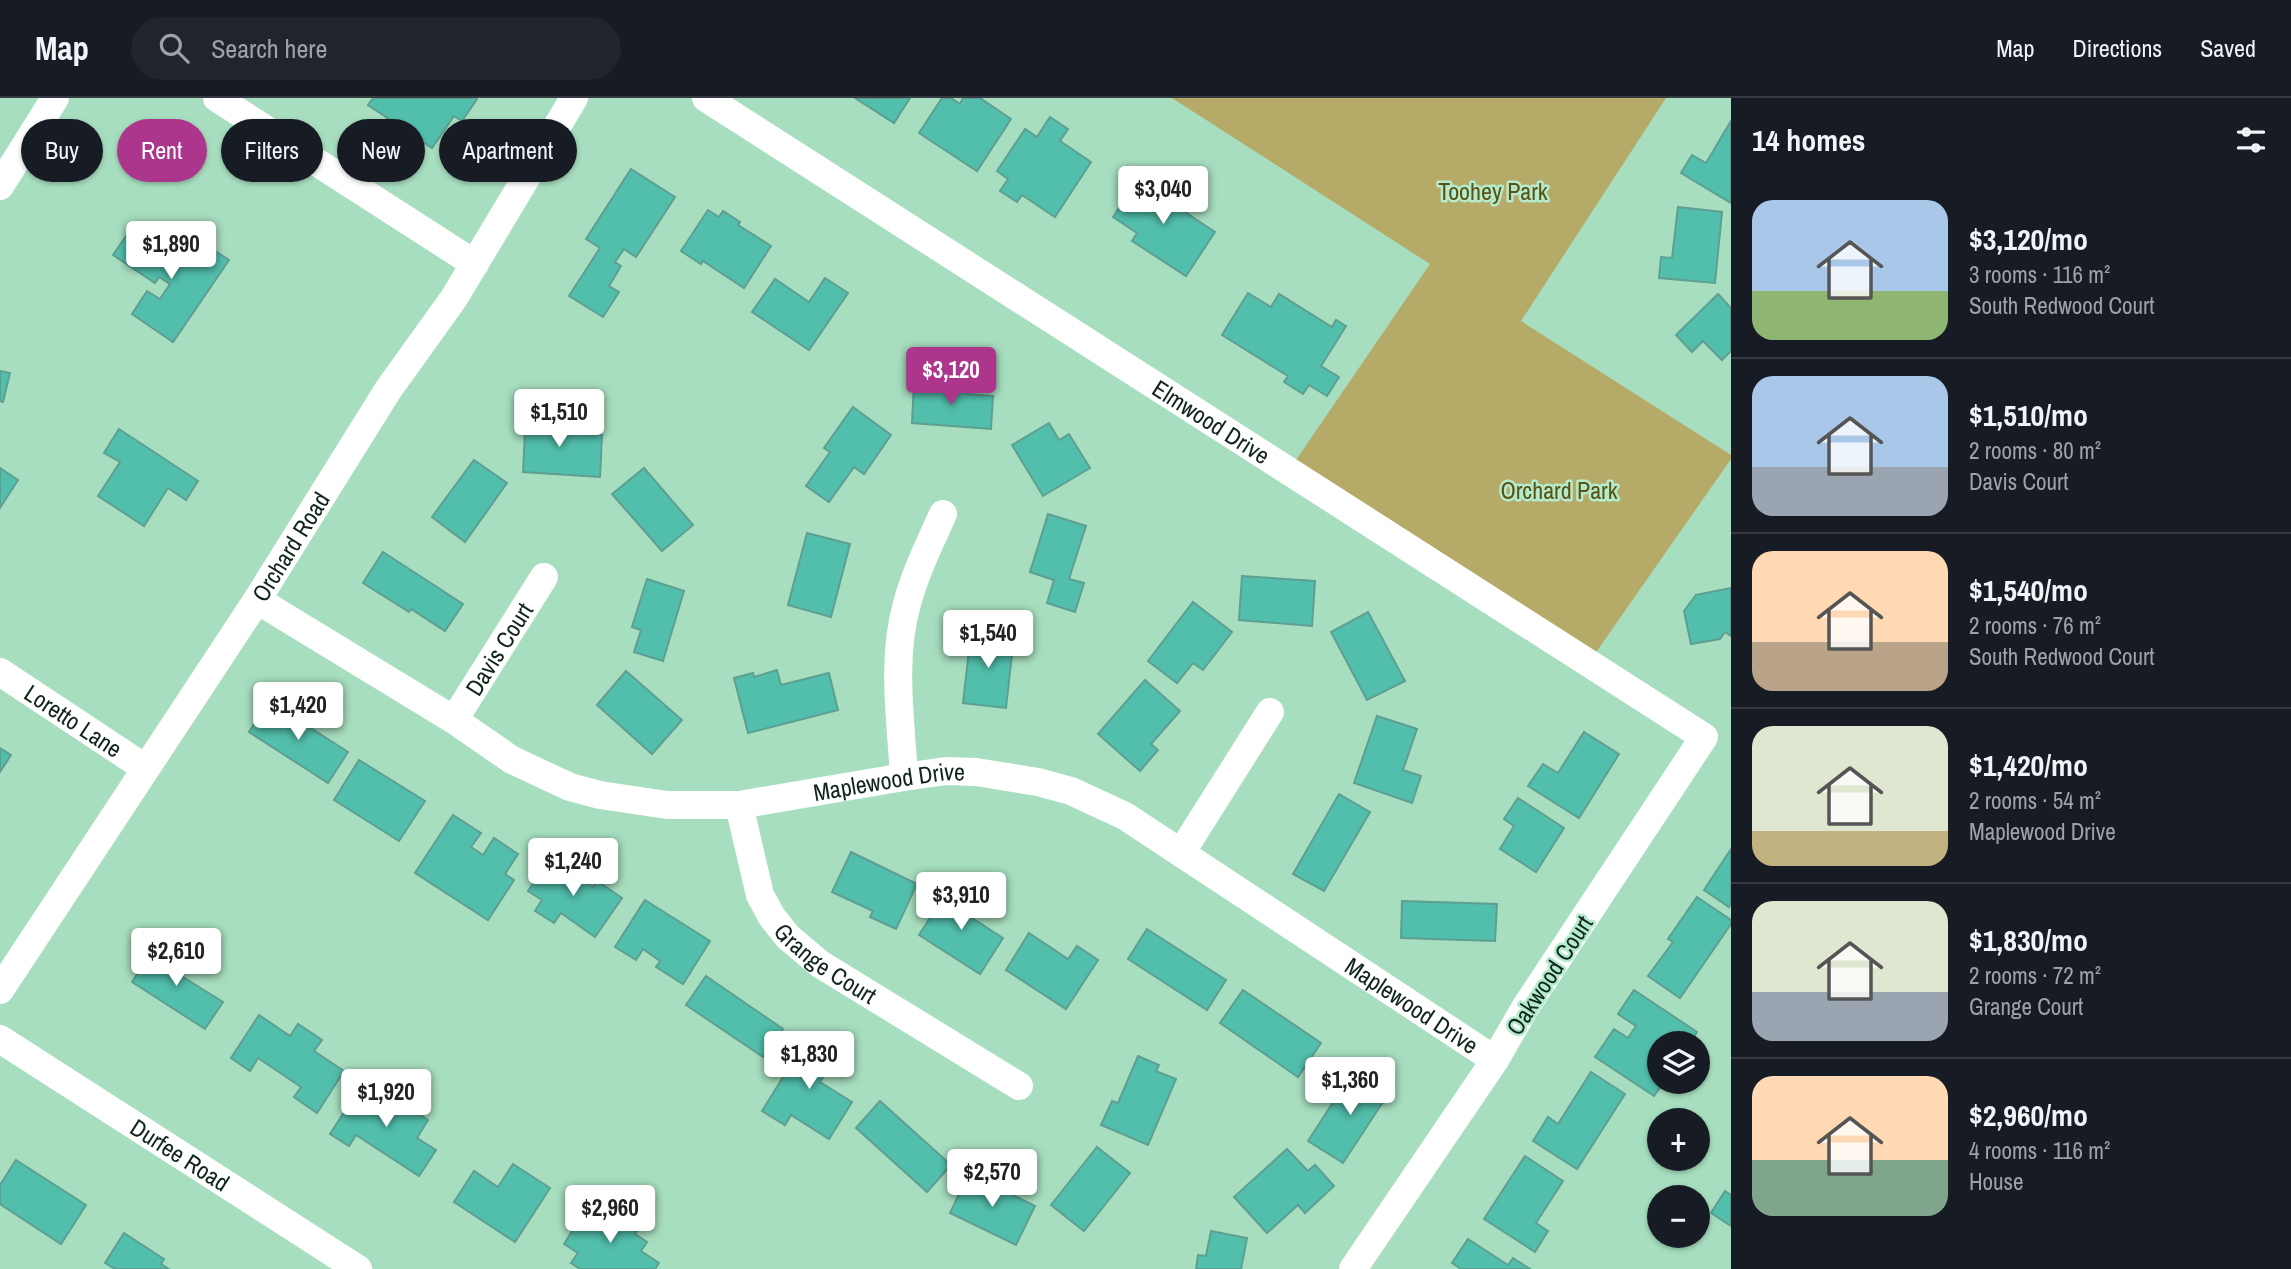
<!DOCTYPE html>
<html lang="en">
<head>
<meta charset="utf-8">
<style>
  :root { --surface:#171b24; --page:#20242c; --text:#f1f3f6; --muted:#9ea1a6; --line:#363941; --accent:#ad368d }
  body { margin:0; font-family:"Archivo Narrow",sans-serif; background:var(--page); color:var(--text); height:100vh; display:flex; flex-direction:column; font-size:26px; white-space:nowrap }
  * { box-sizing:border-box; margin:0 }
  p { font-size:23px; color:var(--muted) }
  .icon { flex:none; width:38px; height:38px; fill:none; stroke:currentColor; stroke-width:2; stroke-linecap:round; stroke-linejoin:round }
  .map { position:relative; flex:1; overflow:hidden }
  .side { display:flex; flex-direction:column; background:var(--surface); width:560px }
  .side>* { flex:none }
  .guide { position:absolute; left:21px; top:21px; width:665px; height:63px; display:flex; gap:14px }
  .fabs { position:absolute; left:1647px; top:933px; display:grid; gap:14px }
  .fabs a { display:grid; place-items:center; width:63px; height:63px; border-radius:50%; background:var(--surface); box-shadow:0 2px 5px #0004; font-size:35px }
  .price { position:absolute; translate:-50% -60px; padding:0 16px; border-radius:7px; background:#fff; color:#222; font-size:23px; line-height:46px; filter:drop-shadow(0 2px 4px #0008) }
  .price::after { content:''; position:absolute; left:50%; top:42px; width:21px; height:16px; margin-left:-10px; background:inherit; clip-path:polygon(0 0,100% 0,50% 100%) }
  .price.on { background:var(--accent); color:#fff }
  ul { padding:0; list-style:none }
  li { display:flex; align-items:center; gap:21px; height:175px; padding:0 21px }
  li+li { border-top:2px solid var(--line) }
  li span { display:grid; place-items:center; flex:none; width:196px; height:140px; border-radius:21px; color:#555 }
  li>.icon { margin-inline-start:auto }
  span .icon { width:84px; height:84px; fill:#fffc; stroke-width:1 }
  li b { font-size:30px }
  h2 { display:flex; justify-content:space-between; align-items:center; height:84px; padding:0 21px; font-size:30px }
  .pill { padding:0 24px; border-radius:32px; background:var(--surface); box-shadow:0 2px 5px #0004; font-size:24px; line-height:63px }
  .pill.on { background:var(--accent); color:#fff }
  header { display:flex; align-items:center; gap:42px; box-sizing:border-box; height:98px; padding:0 35px; background:var(--surface); border-bottom:2px solid var(--line) }
  header strong { font-size:33px }
  nav { display:flex; gap:38px; margin-inline-start:auto; font-size:24px }
  .search { width:490px; height:63px; background:var(--page); display:flex; align-items:center; gap:18px; box-sizing:border-box; padding:0 24px; border-radius:38px; color:var(--muted); font-size:26px }
  main { display:flex; flex:1; min-height:0 }
  .map>svg:first-child { display:block }
  .green { fill:#b5aa68 }
  .building { fill:#52bfac; stroke:#5e9f92; stroke-width:2 }
  .lines { fill:none; stroke-linecap:round; stroke-linejoin:round }
  .street { stroke:#fff; stroke-width:28 }
  .labels { text-anchor:middle; dominant-baseline:central; stroke-width:5; stroke-linejoin:round; paint-order:stroke }
  .park-label { font-size:24px; fill:#5b5112; stroke:#b4ebcc }
  .street-label { font-size:24px; fill:#11261b; stroke:#b4ebcc }
</style>
</head>
<body>
<header>
<strong>Map</strong>
<div class="search"><svg class="icon" aria-label="search" viewBox="0 0 24 24"><circle cx="10" cy="10" r="6"/><path d="M15 15l6 6"/></svg>Search here</div>
<nav><a>Map</a><a>Directions</a><a>Saved</a></nav>
</header>
<main>
<div class="map">
<svg width="1731" height="1171" viewBox="0 0 1731 1171">
  <rect width="100%" height="100%" fill="#a7debf"/>
  <path class="green" d="M1172,0H1666L1521,223L1731,357V361L1592,560L1296,362L1430,166Z"/>
  <g class="building">
    <path d="M373,0H476L477,1L462,23L454,18L432,50L368,7Z"/>
    <path d="M855,0H910L894,25Z"/>
    <path d="M942,0H951L960,6L963,0H980L1011,21L977,73L919,35Z"/>
    <path d="M1050,19L1068,31L1060,43L1091,64L1055,119L1022,97L1017,104L1000,93L1008,81L997,73L1025,31L1037,39Z"/>
    <path d="M1731,23V105L1681,75L1692,57L1706,65Z"/>
    <path d="M631,71L675,99L636,159L624,151L615,164L621,168L609,188L619,194L603,219L569,198L600,150L586,141Z"/>
    <path d="M1141,77L1183,105L1179,110L1215,134L1186,178L1132,143L1137,135L1113,119Z"/>
    <path d="M1678,109L1722,114L1715,185L1659,180L1661,159L1672,160Z"/>
    <path d="M708,112L719,119L723,113L740,124L738,127L771,148L744,190L703,163L701,166L681,153Z"/>
    <path d="M131,131L182,166L198,142L229,162L173,244L132,216L147,193L160,201L170,186L159,179L155,185L113,157Z"/>
    <path d="M825,180L848,195L809,252L752,214L775,181L809,204Z"/>
    <path d="M1248,195L1271,209L1279,196L1332,229L1336,222L1346,228L1321,268L1339,279L1327,298L1309,287L1303,296L1284,284L1288,278L1222,237Z"/>
    <path d="M1718,196L1731,210V253L1722,262L1703,243L1692,254L1676,237Z"/>
    <path d="M0,273L10,275L3,304L0,303Z"/>
    <path d="M914,284L966,288V296L993,298L991,331L912,325Z"/>
    <path d="M853,309L891,337L864,376L854,369L829,404L806,388L830,354L824,350Z"/>
    <path d="M526,313L551,315L550,334L602,337L600,379L523,374Z"/>
    <path d="M1049,325L1059,342L1069,336L1090,370L1043,398L1012,347Z"/>
    <path d="M119,331L198,383L186,402L168,390L144,428L98,398L120,364L104,355Z"/>
    <path d="M474,362L507,385L465,444L432,419Z"/>
    <path d="M0,370L18,382L0,410Z"/>
    <path d="M644,370L693,427L662,453L612,396Z"/>
    <path d="M1048,416L1086,428L1069,481L1084,485L1075,514L1047,505L1054,482L1030,474Z"/>
    <path d="M807,435L850,446L831,519L788,507Z"/>
    <path d="M383,454L463,506L445,533L411,511L409,514L363,485Z"/>
    <path d="M1242,478L1315,483L1312,528L1239,522Z"/>
    <path d="M647,481L684,493L663,563L634,554L641,532L632,529Z"/>
    <path d="M1731,490V538L1725,534L1720,541L1691,546L1684,513L1696,497Z"/>
    <path d="M1193,504L1232,534L1203,572L1193,565L1177,585L1148,563Z"/>
    <path d="M1368,514L1405,583L1367,602L1331,534Z"/>
    <path d="M971,534L1014,539L1006,610L963,605Z"/>
    <path d="M777,572L781,587L829,575L838,612L748,635L734,580L753,575L754,579Z"/>
    <path d="M626,573L682,622L652,656L597,607Z"/>
    <path d="M1145,582L1180,613L1151,646L1158,652L1140,673L1098,636Z"/>
    <path d="M269,603L348,654L328,685L249,634Z"/>
    <path d="M1377,618L1417,631L1403,672L1421,678L1412,705L1354,685Z"/>
    <path d="M1584,634L1619,656L1579,720L1528,688L1543,666L1558,675Z"/>
    <path d="M0,650L11,657L0,674Z"/>
    <path d="M359,662L425,703L399,743L334,702Z"/>
    <path d="M1339,696L1370,714L1324,793L1293,776Z"/>
    <path d="M1518,700L1564,730L1536,774L1500,751L1514,728L1504,721Z"/>
    <path d="M453,717L481,735L471,749L483,757L494,740L518,756L505,776L514,782L488,822L415,775Z"/>
    <path d="M1731,751V806L1729,809L1704,792Z"/>
    <path d="M851,754L917,786L896,831L870,819L873,813L832,794Z"/>
    <path d="M551,760L593,789L597,783L622,800L595,839L561,815L554,825L535,813L542,802L528,793Z"/>
    <path d="M950,789L980,808L972,820L1003,840L980,876L919,837Z"/>
    <path d="M1697,799L1731,822V826L1680,900L1648,878L1673,844L1668,841Z"/>
    <path d="M645,802L710,843L683,886L656,869L660,863L643,851L636,862L615,849Z"/>
    <path d="M1402,803L1497,806L1495,843L1401,840Z"/>
    <path d="M1147,831L1226,882L1207,912L1128,861Z"/>
    <path d="M1029,835L1068,861L1077,848L1098,862L1066,911L1006,872Z"/>
    <path d="M156,847L182,864L175,874L223,904L205,931L132,884Z"/>
    <path d="M706,878L783,931L763,959L686,907Z"/>
    <path d="M1243,892L1321,945L1298,979L1220,925Z"/>
    <path d="M1634,892L1697,934L1690,945H1659V984H1664L1654,998L1595,959L1614,931L1628,940L1636,928L1618,916Z"/>
    <path d="M259,917L290,938L298,926L322,942L314,953L344,973L317,1015L294,999L301,989L258,960L250,973L231,960Z"/>
    <path d="M810,936L839,955L820,984L852,1004L829,1041L791,1017L785,1027L762,1013Z"/>
    <path d="M1138,958L1159,967L1156,973L1176,981L1148,1047L1101,1027L1112,1003L1118,1005Z"/>
    <path d="M1373,973L1394,987L1343,1065L1308,1043L1343,989L1356,998Z"/>
    <path d="M1591,974L1625,996L1577,1071L1533,1043L1548,1019L1558,1026Z"/>
    <path d="M382,991L428,1022L417,1040L436,1052L419,1078L356,1037L349,1048L330,1036L358,993L374,1004Z"/>
    <path d="M880,1003L951,1067L927,1094L856,1030Z"/>
    <path d="M1097,1049L1130,1075L1084,1133L1051,1107Z"/>
    <path d="M1287,1051L1308,1073L1315,1067L1334,1088L1305,1115L1298,1107L1267,1135L1234,1099Z"/>
    <path d="M1525,1058L1563,1083L1536,1125L1548,1133L1535,1154L1484,1121Z"/>
    <path d="M16,1062L86,1107L61,1146L0,1106V1087Z"/>
    <path d="M513,1066L550,1090L515,1144L454,1104L474,1073L498,1089Z"/>
    <path d="M969,1075L1035,1108L1016,1147L950,1115Z"/>
    <path d="M1725,1093L1731,1097V1128L1711,1115Z"/>
    <path d="M623,1110L644,1123L635,1136L647,1144L641,1153L659,1165L655,1171H580L571,1165L578,1155L564,1146L583,1116L609,1133Z"/>
    <path d="M1211,1133L1247,1140L1241,1171H1196L1198,1157L1206,1158Z"/>
    <path d="M124,1135L164,1161L161,1166L169,1171H115L105,1165Z"/>
    <path d="M1468,1141L1508,1167L1513,1160L1530,1171H1461L1452,1165Z"/>
  </g>
  <g class="lines">
    <g class="street">
      <path d="M217,0L475,166"/>
      <path id="s1" d="M706,0L1704,639L1525,910L1495,962L1353,1171"/>
      <path d="M0,88L55,0"/>
      <path id="s2" d="M257,502L454,622L512,662L570,689L600,697L667,707H739L904,679L946,673L976,674L1038,684L1071,693L1125,718L1495,962"/>
      <path id="s3" d="M0,574L145,670"/>
      <path id="s4" d="M454,622L544,479"/>
      <path d="M904,679C901,623 891,561 907,506C915,475 930,445 943,416"/>
      <path id="s5" d="M739,707L760,797L772,819L788,839L820,866L1019,988"/>
      <path d="M1181,755L1270,614"/>
      <path id="s6" d="M0,892L257,502L388,292L454,200L574,0"/>
      <path id="s7" d="M0,941L358,1171"/>
    </g>
  </g>
  <g class="labels">
    <g class="park-label">
      <text x="1493" y="93">Toohey Park</text>
      <text x="1559" y="392">Orchard Park</text>
    </g>
    <g class="street-label">
      <text stroke="none"><textPath href="#s1" startOffset="600">Elmwood Drive</textPath></text>
      <text stroke="none"><textPath href="#s6" startOffset="530">Orchard Road</textPath></text>
      <text stroke="none"><textPath href="#s4" startOffset="84">Davis Court</textPath></text>
      <text stroke="none"><textPath href="#s3" startOffset="88">Loretto Lane</textPath></text>
      <text stroke="none"><textPath href="#s2" startOffset="688">Maplewood Drive</textPath></text>
      <text stroke="none"><textPath href="#s5" startOffset="189">Grange Court</textPath></text>
      <text transform="translate(1549 877) rotate(-57)">Oakwood Court</text>
      <text stroke="none"><textPath href="#s2" startOffset="1276">Maplewood Drive</textPath></text>
      <text stroke="none"><textPath href="#s7" startOffset="214">Durfee Road</textPath></text>
    </g>
  </g>
</svg>
<div class="fabs">
<a><svg class="icon" aria-label="layers" viewBox="0 0 24 24"><path d="M12 4l9 5-9 5-9-5zM3 14l9 5 9-5"/></svg></a>
<a>+</a>
<a>−</a>
</div>
<b class="price" style="left:1163px;top:128px">$3,040</b>
<b class="price" style="left:171px;top:183px">$1,890</b>
<b class="price on" style="left:951px;top:309px">$3,120</b>
<b class="price" style="left:559px;top:351px">$1,510</b>
<b class="price" style="left:988px;top:572px">$1,540</b>
<b class="price" style="left:298px;top:644px">$1,420</b>
<b class="price" style="left:573px;top:800px">$1,240</b>
<b class="price" style="left:961px;top:834px">$3,910</b>
<b class="price" style="left:176px;top:890px">$2,610</b>
<b class="price" style="left:809px;top:993px">$1,830</b>
<b class="price" style="left:1350px;top:1019px">$1,360</b>
<b class="price" style="left:386px;top:1031px">$1,920</b>
<b class="price" style="left:992px;top:1111px">$2,570</b>
<b class="price" style="left:610px;top:1147px">$2,960</b>
<div class="guide">
<a class="pill">Buy</a>
<a class="pill on">Rent</a>
<a class="pill">Filters</a>
<a class="pill">New</a>
<a class="pill">Apartment</a>
</div>
</div>
<section class="side">
<h2>14 homes<svg class="icon" aria-label="filters" viewBox="0 0 24 24"><path d="M4 7h16M4 17h16"/><circle cx="9" cy="7" r="2"/><circle cx="15" cy="17" r="2"/></svg></h2>
<ul>
<li><span style="background:linear-gradient(#a9c7e8 65%,#8fb573 0)"><svg class="icon" aria-label="home" viewBox="0 0 24 24"><path d="M3 11l9-7 9 7M6 9v11h12V9"/></svg></span><div><b>$3,120/mo</b><p>3 rooms · 116 m²</p><p>South Redwood Court</p></div></li>
<li><span style="background:linear-gradient(#a9c7e8 65%,#9aa5b1 0)"><svg class="icon" aria-label="home" viewBox="0 0 24 24"><path d="M3 11l9-7 9 7M6 9v11h12V9"/></svg></span><div><b>$1,510/mo</b><p>2 rooms · 80 m²</p><p>Davis Court</p></div></li>
<li><span style="background:linear-gradient(#ffd9b3 65%,#b9a48a 0)"><svg class="icon" aria-label="home" viewBox="0 0 24 24"><path d="M3 11l9-7 9 7M6 9v11h12V9"/></svg></span><div><b>$1,540/mo</b><p>2 rooms · 76 m²</p><p>South Redwood Court</p></div></li>
<li><span style="background:linear-gradient(#dfe7d0 75%,#c2b280 0)"><svg class="icon" aria-label="home" viewBox="0 0 24 24"><path d="M3 11l9-7 9 7M6 9v11h12V9"/></svg></span><div><b>$1,420/mo</b><p>2 rooms · 54 m²</p><p>Maplewood Drive</p></div></li>
<li><span style="background:linear-gradient(#dfe7d0 65%,#9aa5b1 0)"><svg class="icon" aria-label="home" viewBox="0 0 24 24"><path d="M3 11l9-7 9 7M6 9v11h12V9"/></svg></span><div><b>$1,830/mo</b><p>2 rooms · 72 m²</p><p>Grange Court</p></div></li>
<li><span style="background:linear-gradient(#ffd9b3 60%,#7fa58c 0)"><svg class="icon" aria-label="home" viewBox="0 0 24 24"><path d="M3 11l9-7 9 7M6 9v11h12V9"/></svg></span><div><b>$2,960/mo</b><p>4 rooms · 116 m²</p><p>House</p></div></li>
</ul>
</section>
</main>
</body>
</html>
